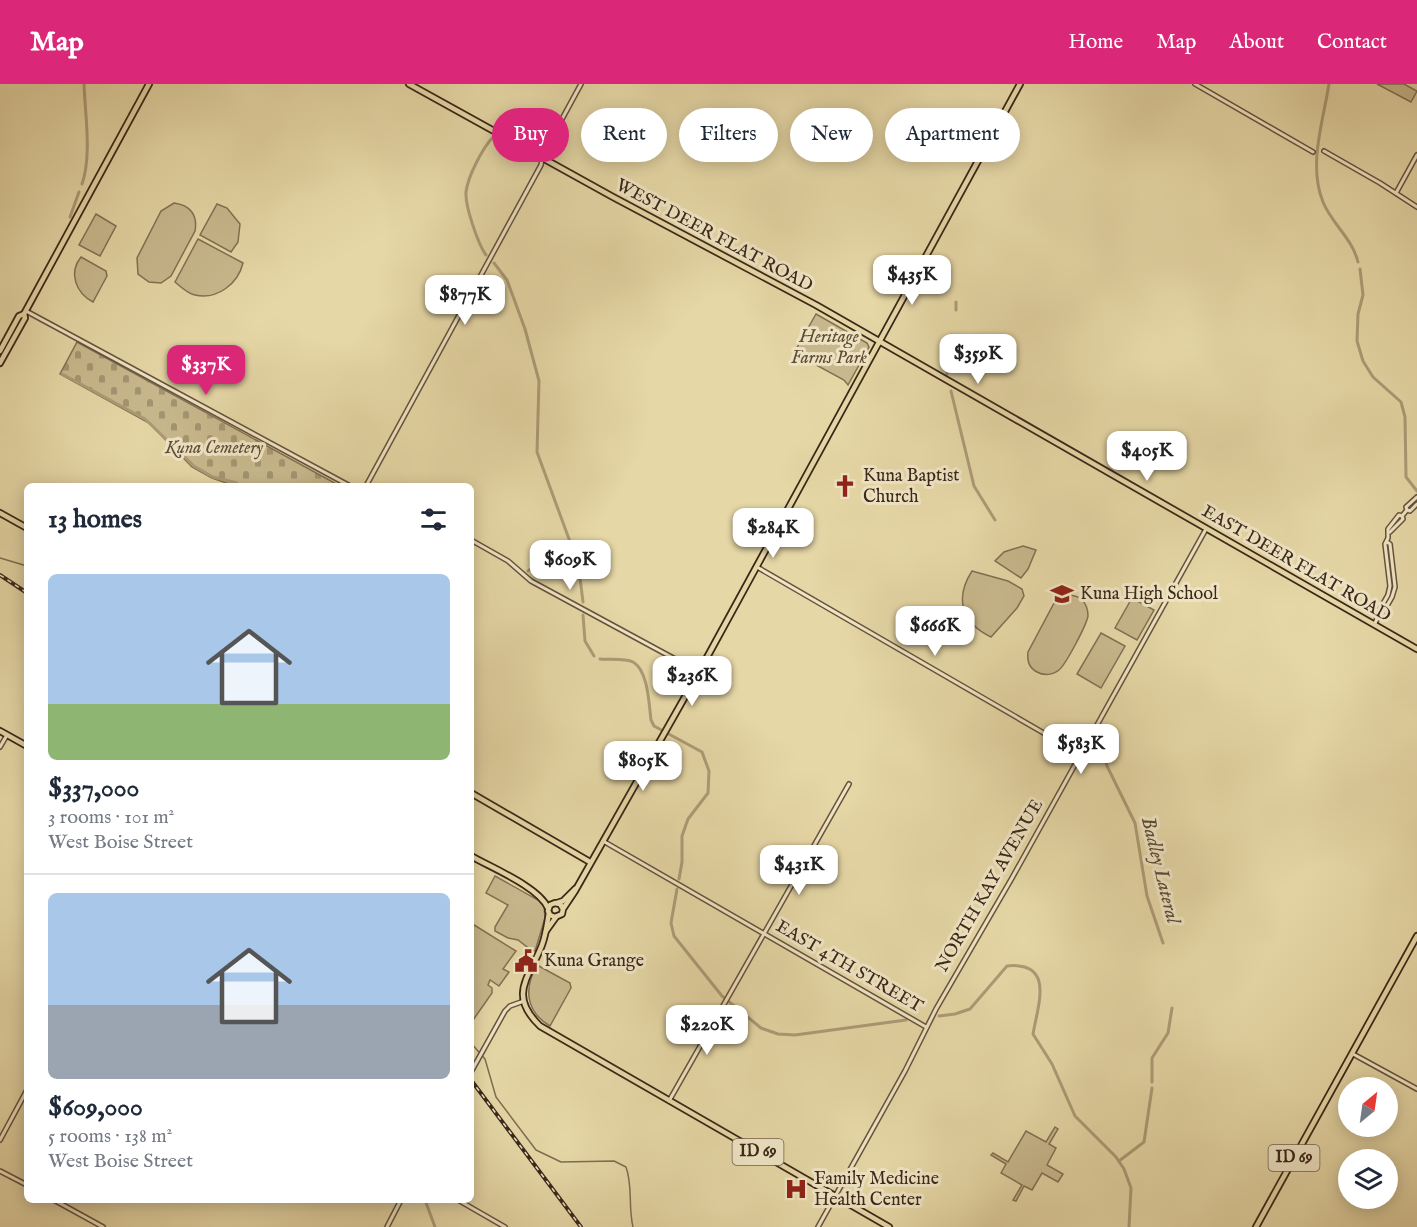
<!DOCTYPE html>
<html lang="en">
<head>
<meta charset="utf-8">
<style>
  :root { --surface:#fff; --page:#f6f6f7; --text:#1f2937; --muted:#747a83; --line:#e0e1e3; --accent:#db2777 }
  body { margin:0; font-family:"IM FELL English",serif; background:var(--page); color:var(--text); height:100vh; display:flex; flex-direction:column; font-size:22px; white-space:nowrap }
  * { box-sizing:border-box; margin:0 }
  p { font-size:20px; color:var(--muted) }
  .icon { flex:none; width:33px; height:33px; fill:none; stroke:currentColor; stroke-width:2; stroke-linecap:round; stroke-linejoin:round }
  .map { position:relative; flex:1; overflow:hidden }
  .drawer { position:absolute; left:24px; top:399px; width:450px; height:720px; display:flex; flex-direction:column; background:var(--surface); border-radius:9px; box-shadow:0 3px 15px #0003 }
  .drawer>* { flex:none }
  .guide { position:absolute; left:492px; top:24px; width:570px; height:54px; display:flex; gap:12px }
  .needle { width:39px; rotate:29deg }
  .controls { position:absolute; left:1338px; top:993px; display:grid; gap:12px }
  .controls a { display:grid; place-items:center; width:60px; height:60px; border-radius:50%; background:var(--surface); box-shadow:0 3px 15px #0003; font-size:30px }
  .price { position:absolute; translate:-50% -51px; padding:0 14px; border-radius:12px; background:#fff; color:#222; font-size:20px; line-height:39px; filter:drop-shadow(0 2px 3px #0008) }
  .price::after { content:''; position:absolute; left:50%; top:36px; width:18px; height:14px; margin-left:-9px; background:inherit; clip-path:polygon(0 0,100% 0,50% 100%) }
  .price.current { background:var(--accent); color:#fff }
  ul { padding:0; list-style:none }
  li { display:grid; align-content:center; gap:12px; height:318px; padding:0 24px }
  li+li { border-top:2px solid var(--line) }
  li span { display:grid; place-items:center; height:186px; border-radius:9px; color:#555 }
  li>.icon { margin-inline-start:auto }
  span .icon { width:108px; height:108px; fill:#fffc; stroke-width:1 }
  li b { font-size:26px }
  h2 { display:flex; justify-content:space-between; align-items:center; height:72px; padding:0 24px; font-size:26px }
  .pill { padding:0 21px; border-radius:27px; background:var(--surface); box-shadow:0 3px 15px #0003; font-size:21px; line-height:54px }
  .pill.current { background:var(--accent); color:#fff }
  header { display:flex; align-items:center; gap:36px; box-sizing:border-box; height:84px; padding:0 30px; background:var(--accent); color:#fff }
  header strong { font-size:28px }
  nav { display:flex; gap:33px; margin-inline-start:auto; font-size:21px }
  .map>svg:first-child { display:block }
  .cemetery { fill:url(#cemetery-stones); stroke:#827054; stroke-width:1.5 }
  .park { fill:#c9b98e; stroke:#827054; stroke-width:1.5 }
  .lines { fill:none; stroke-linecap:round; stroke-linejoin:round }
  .stream { stroke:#7f6d51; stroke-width:1.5 }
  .canal { stroke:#ac9b76; stroke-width:3 }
  .minor-casing { stroke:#66533c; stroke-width:6 }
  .major-casing { stroke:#3b2719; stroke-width:8 }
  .minor { stroke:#efe5c5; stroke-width:3 }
  .major { stroke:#e6d7a6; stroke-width:4.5 }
  .rail-casing { stroke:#3b2719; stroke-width:4 }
  .rail { stroke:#efe5c5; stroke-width:1.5; stroke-dasharray:4.5; stroke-linecap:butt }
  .labels { text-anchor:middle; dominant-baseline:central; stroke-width:6; stroke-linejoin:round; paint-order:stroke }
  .shield { fill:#efe5c5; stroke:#71604d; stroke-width:1.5 }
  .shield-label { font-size:16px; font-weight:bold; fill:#3b2719 }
  .street-label { font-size:18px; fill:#3b2719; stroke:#efe5c5 }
  .park-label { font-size:18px; font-style:italic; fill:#5e4c36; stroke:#efe5c5 }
  .poi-label { font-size:18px; fill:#3b2719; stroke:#efe5c5; text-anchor:start }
  .water-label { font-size:20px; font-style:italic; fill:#5d4a35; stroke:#efe5c5 }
</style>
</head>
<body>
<header>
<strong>Map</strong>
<nav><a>Home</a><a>Map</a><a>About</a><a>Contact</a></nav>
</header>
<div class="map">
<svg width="1417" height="1143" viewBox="0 0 1417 1143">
  <defs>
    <pattern id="cemetery-stones" width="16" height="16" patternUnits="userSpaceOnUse" patternTransform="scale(1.5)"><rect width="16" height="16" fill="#c9b98e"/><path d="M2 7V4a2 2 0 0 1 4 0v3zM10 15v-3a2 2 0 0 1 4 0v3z" fill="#a49673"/></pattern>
  </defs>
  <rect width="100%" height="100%" fill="#e6d7a6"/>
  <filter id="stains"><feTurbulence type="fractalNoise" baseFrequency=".00333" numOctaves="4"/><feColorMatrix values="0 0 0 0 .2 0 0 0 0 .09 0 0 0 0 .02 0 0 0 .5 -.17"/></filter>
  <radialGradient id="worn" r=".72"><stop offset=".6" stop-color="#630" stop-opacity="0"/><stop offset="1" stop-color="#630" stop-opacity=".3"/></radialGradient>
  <path class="cemetery" d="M77,258L340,402H235L212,394L192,383L149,339L60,290Z"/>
  <g class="park">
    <path d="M1377,0H1404L1417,7L1411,18Z"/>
    <path d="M174,119C190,121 198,131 195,147L171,192L161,199L149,198L138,190L137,174L161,127Z"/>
    <path d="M217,120L227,124L240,140L238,158L231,168L200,151Z"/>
    <path d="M96,130L116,142L100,172L79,161Z"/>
    <path d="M198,155L243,179C238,200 217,216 195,211C188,210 181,203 175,198Z"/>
    <path d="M81,173L106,187L107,192L93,218C76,209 68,189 81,173Z"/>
    <path d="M816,230L867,259L869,263L848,301L844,296L794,269Z"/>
    <path d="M1023,462L1036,466L1028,485L1021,494L995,477L1004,468Z"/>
    <path d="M972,487L1008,497L1022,505L1024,512L1017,524L991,553C962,539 954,515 972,487Z"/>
    <path d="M1060,508L1063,512C1078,509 1088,517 1088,532C1086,542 1066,580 1059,586C1053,591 1044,592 1037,588C1029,584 1027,576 1028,568Z"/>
    <path d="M1132,514L1154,526L1137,556L1115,544Z"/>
    <path d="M1101,549L1125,562L1101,604L1077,590Z"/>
    <path d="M495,792L538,816L544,822L545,834L535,867L531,866L518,856L508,854L495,847V843L508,821L486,809Z"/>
    <path d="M471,839L516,867L503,885L509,888L499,902L490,896L488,901L492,904V909L471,939Z"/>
    <path d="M537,881L570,899L571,904L550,942C525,927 524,904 537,881Z"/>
    <path d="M1055,1043L1058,1045L1049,1060L1056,1064L1047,1081L1063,1090L1058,1098L1042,1089L1032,1106L1024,1102L1016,1117L1013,1116L1022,1101L1001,1089L1006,1080L991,1071L993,1069L1008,1078L1026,1047L1046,1058Z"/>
  </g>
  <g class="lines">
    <g class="stream">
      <path d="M0,474L27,482"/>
      <path d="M471,959L485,975L496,1013L536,1066L561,1078L614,1077L626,1083C633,1102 628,1122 633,1143"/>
    </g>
    <g class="canal">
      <path d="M1329,0C1323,38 1308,81 1323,118C1332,140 1352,154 1358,178"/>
      <path d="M501,43L502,41"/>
      <path d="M82,100C92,71 85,30 84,0"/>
      <path d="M70,133L79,108"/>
      <path d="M486,171C478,160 465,122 466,108C468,92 482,65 493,53"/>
      <path d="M494,179L507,196L525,245L539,297L537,368L576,474L579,486L583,518"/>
      <path d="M1360,185L1363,211L1358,230L1357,257L1363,277L1373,293L1401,318L1405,333L1406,393L1417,407"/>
      <path d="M956,218V226"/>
      <path d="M62,290L145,335L194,382L213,393L237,399"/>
      <path d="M947,290L952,251"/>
      <path d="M951,307L974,402L995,436"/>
      <path d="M528,487L548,469L571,461"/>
      <path d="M583,531L585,557L594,572"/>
      <path d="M600,575C610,576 625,574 633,578C648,586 649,620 651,636L654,642L702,668L709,687L708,709L688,735L682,752V778L679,795"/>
      <path d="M1102,654L1107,682L1135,739L1147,812L1163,859"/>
      <path d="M677,805L671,839L674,852L722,912L761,944L778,950L795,951L906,936"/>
      <path d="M939,932L955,930L970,925L1007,882C1055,877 1038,921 1033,950L1052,980L1075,1032L1116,1073L1124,1085L1131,1104L1129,1143"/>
      <path d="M1152,998V974L1168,949L1172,924"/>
      <path d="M1119,1077L1144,1058L1152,1004"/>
      <path d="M425,1116L435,1143"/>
    </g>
    <g class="minor-casing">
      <g id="minor">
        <path d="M1195,0L1313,68"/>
        <path d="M1324,67L1380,99L1417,123"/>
        <path d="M1396,109L1417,71"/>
        <path d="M26,227L350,402"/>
        <path d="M366,402L541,81L543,70L581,0"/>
        <path d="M1407,426L1410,427L1417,420"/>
        <path d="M1390,448L1403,435L1402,432L1407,426L1406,423L1417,413"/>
        <path d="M471,456L508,477L531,497L699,588"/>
        <path d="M757,483L1080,670"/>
        <path d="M1377,535L1380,534L1392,513L1395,503L1390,460L1387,458"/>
        <path d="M1374,541L1377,535L1376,532L1388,511L1390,502L1385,460L1388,454V445L1399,431L1402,432"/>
        <path d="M0,663L7,651"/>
        <path d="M603,757L926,943"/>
        <path d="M1353,970L1417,1005"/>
        <path d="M471,988L505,927L510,922L524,917"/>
        <path d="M669,1017L849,700"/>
        <path d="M0,1056L27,1006"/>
        <path d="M0,1087L27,1101"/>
        <path d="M54,1116L103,1143"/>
        <path d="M458,1116L505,1143"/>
        <path d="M387,1143L401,1116"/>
        <path d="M818,1143L905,987L936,925L1012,794L1206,445"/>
      </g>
    </g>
    <g class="major-casing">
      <g id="major">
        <path d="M409,0L613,113L816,221L1417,565"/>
        <path d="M24,230L149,0"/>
        <path d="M0,267L19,232L24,230L25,234L0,279"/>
        <path d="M0,429L27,444"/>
        <path d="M0,647L27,662"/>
        <path d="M471,709L590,778"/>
        <path d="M471,772C492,784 539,803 548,824"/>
        <path d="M557,819L563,817L575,805"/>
        <path d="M563,825L560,820L555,819L550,821L548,827L550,831L555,833L562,830L563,825L575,807L699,588L1020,0"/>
        <path d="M549,829C547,840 546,850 542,861C530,893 507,910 540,942L889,1143"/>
        <path d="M546,847L556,833"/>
        <path d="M1256,1143L1417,852"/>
      </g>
    </g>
    <use href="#minor" class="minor"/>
    <use href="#major" class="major"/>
    <g class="rail-casing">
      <g id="rail">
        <path d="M0,491L27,509"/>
        <path d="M471,996L581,1143"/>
      </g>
    </g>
    <use href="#rail" class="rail"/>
  </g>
  <defs>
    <g id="church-bare" transform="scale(1.8)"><path d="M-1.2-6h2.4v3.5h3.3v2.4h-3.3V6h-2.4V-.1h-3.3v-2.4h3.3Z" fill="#8f2418" stroke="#efe5c5" stroke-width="2.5" paint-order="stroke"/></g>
    <g id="school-bare" transform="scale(1.8)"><path d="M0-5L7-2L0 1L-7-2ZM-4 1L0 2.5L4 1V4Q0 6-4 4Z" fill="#8f2418" stroke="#efe5c5" stroke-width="2.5" paint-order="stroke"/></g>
    <g id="civic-bare" transform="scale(1.8)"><path d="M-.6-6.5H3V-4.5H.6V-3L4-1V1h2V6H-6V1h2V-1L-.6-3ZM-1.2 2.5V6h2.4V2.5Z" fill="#8f2418" stroke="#efe5c5" stroke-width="2.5" paint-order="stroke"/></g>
    <g id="hospital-bare" transform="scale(1.8)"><path d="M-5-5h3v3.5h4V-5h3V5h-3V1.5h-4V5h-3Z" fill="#8f2418" stroke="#efe5c5" stroke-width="2.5" paint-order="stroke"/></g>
  </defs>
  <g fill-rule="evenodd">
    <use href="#church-bare" x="845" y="402"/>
    <use href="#school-bare" x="1062" y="510"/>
    <use href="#civic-bare" x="526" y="877"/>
    <use href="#hospital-bare" x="796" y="1105"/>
  </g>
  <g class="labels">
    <g class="shield">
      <rect x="732.5" y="1055" width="51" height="26" rx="4.5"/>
      <rect x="1268.5" y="1061" width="51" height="26" rx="4.5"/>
    </g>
    <g class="shield-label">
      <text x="758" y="1068">ID 69</text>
      <text x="1294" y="1074">ID 69</text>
    </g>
    <g class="street-label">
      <text transform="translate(714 152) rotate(28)">WEST DEER FLAT ROAD</text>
      <text transform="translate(1296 480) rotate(30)">EAST DEER FLAT ROAD</text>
      <text transform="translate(990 802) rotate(-60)">NORTH KAY AVENUE</text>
      <text transform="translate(849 883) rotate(30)">EAST 4TH STREET</text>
    </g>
    <g class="park-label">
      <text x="829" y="253">Heritage<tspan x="829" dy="21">Farms Park</tspan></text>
      <text x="214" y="364">Kuna Cemetery</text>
    </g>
    <g class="poi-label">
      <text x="863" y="392">Kuna Baptist<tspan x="863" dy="21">Church</tspan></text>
      <text x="1080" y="510">Kuna High School</text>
      <text x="544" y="877">Kuna Grange</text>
      <text x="814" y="1095">Family Medicine<tspan x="814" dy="21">Health Center</tspan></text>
    </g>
    <g class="water-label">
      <text transform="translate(1160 786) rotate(76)">Badley Lateral</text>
    </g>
  </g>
  <rect width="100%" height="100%" filter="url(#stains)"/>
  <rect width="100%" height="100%" fill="url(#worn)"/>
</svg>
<div class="controls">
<a><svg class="needle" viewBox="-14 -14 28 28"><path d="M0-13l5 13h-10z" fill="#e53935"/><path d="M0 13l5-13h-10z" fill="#747a83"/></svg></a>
<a><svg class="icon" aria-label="layers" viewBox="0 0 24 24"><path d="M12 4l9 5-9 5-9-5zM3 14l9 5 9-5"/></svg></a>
</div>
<b class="price" style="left:912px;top:222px">$435K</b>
<b class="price" style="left:465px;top:242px">$877K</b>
<b class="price" style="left:978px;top:301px">$359K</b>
<b class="price current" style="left:206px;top:312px">$337K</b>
<b class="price" style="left:1147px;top:398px">$405K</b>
<b class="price" style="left:773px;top:475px">$284K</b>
<b class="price" style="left:570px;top:507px">$609K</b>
<b class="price" style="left:935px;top:573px">$666K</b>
<b class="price" style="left:692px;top:623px">$236K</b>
<b class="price" style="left:1081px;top:691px">$583K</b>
<b class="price" style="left:643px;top:708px">$805K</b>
<b class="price" style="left:799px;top:812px">$431K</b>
<b class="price" style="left:707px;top:972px">$220K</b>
<div class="guide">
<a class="pill current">Buy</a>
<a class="pill">Rent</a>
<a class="pill">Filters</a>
<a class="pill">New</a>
<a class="pill">Apartment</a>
</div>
<section class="drawer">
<h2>13 homes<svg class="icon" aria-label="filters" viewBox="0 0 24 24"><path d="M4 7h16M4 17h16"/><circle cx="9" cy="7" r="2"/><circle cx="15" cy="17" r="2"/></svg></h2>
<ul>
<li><span style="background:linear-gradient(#a9c7e8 70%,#8fb573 0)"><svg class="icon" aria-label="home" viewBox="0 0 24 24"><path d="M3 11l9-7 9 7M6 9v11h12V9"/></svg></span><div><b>$337,000</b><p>3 rooms · 101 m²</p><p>West Boise Street</p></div></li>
<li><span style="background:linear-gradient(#a9c7e8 60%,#9aa5b1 0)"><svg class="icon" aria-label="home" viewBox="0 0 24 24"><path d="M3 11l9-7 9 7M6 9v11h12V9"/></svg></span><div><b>$609,000</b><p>5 rooms · 138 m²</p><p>West Boise Street</p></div></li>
</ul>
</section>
</div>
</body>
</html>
